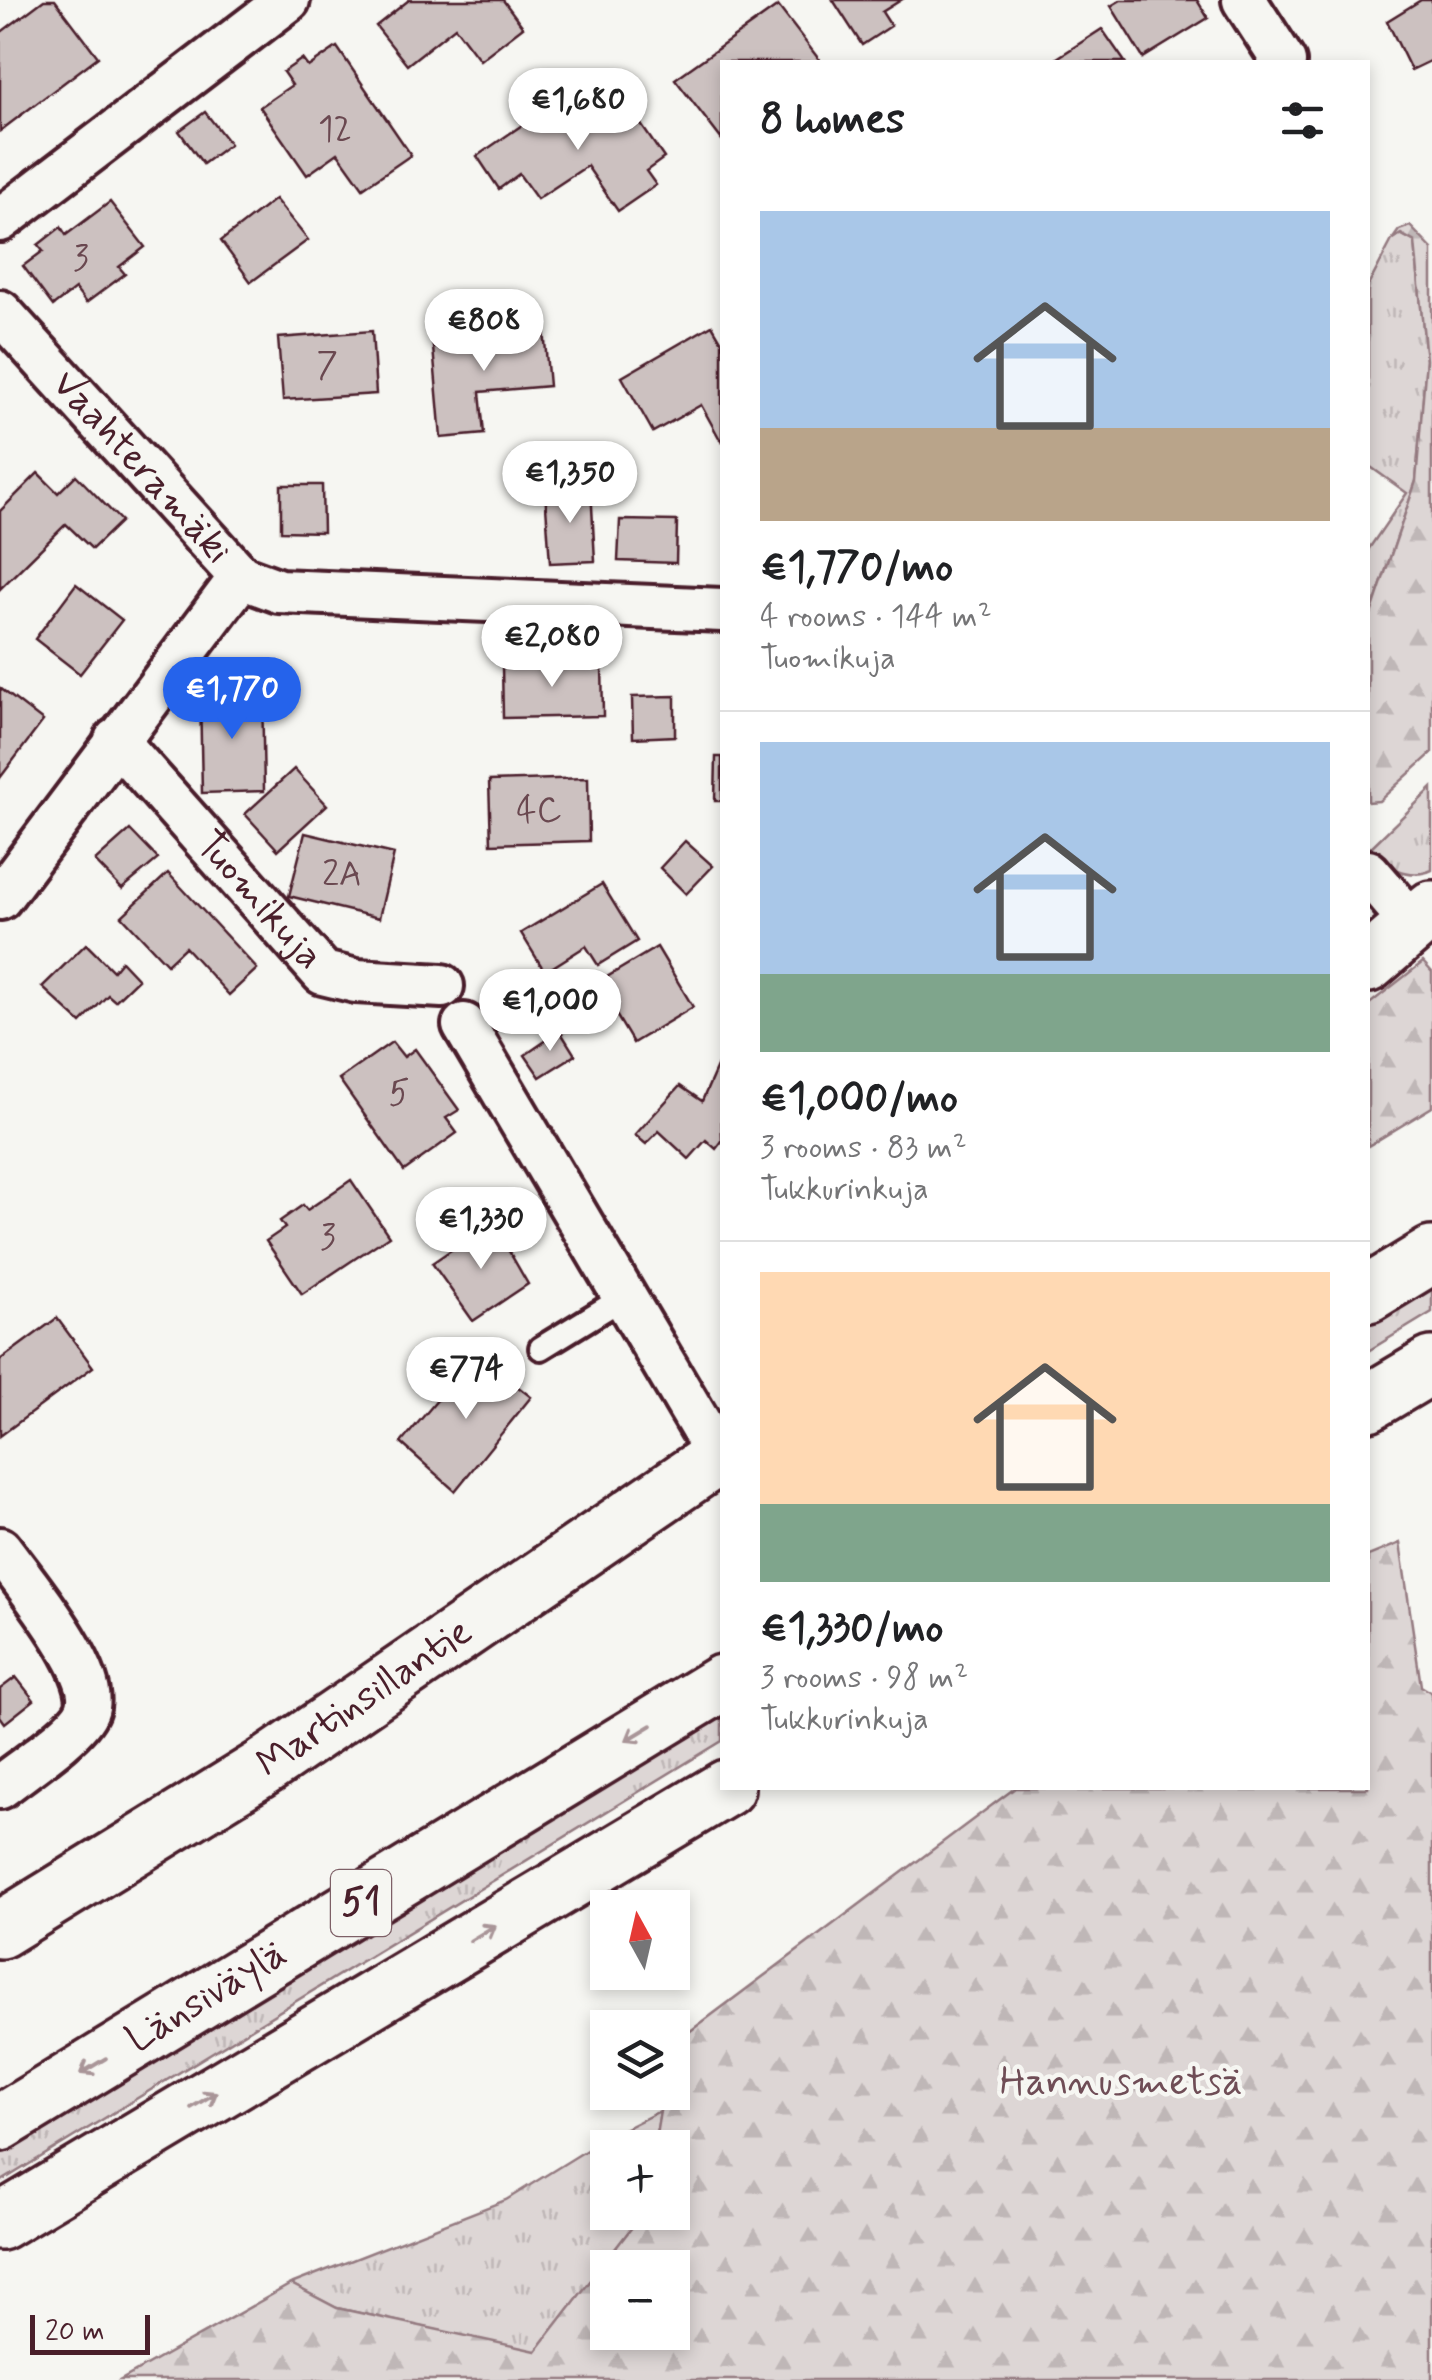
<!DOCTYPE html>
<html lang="en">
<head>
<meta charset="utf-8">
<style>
  :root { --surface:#fff; --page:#f2f2f2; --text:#202124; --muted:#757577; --line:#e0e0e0; --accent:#2563eb }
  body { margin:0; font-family:Mynerve,sans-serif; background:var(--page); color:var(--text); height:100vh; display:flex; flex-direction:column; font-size:38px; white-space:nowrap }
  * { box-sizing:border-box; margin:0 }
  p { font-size:32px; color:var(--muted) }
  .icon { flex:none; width:55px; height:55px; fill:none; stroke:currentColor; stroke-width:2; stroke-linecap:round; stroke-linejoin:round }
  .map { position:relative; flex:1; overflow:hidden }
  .side { position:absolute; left:720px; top:60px; width:650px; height:1730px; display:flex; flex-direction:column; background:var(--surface); border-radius:0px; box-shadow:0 5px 15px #0003 }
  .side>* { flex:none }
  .needle { width:65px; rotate:352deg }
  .buttons { position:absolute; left:590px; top:1890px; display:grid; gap:20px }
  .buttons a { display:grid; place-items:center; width:100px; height:100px; border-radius:0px; background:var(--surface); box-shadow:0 5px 15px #0003; font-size:50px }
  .scale { position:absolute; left:30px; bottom:25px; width:120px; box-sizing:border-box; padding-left:10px; border:5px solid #4a1f2b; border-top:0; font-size:28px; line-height:35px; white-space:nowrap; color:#4a1f2b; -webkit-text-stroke:8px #f6f6f2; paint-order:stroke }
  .price { position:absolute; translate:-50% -85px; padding:0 22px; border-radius:35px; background:#fff; color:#222; font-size:32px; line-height:65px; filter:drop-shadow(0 2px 5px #0008) }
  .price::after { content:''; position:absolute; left:50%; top:60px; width:30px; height:22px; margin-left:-15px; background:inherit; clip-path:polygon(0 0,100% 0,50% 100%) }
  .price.selected { background:var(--accent); color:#fff }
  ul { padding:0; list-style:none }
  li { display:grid; align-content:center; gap:20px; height:530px; padding:0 40px }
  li+li { border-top:2px solid var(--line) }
  li span { display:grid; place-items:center; height:310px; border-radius:0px; color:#555 }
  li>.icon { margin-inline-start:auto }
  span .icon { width:180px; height:180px; fill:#fffc; stroke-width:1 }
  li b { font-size:42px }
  h2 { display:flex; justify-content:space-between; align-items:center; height:120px; padding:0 40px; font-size:42px }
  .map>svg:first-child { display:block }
  .grass { fill:url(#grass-tufts); stroke:#947a80; stroke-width:2.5 }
  .forest { fill:url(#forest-firs); stroke:#947a80; stroke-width:2.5; fill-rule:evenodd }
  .building { fill:#ccc1c0; stroke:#4a1f2b; stroke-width:2.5 }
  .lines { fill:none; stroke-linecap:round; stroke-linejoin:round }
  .service-casing { stroke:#4a1f2b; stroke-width:30 }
  .minor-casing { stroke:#4a1f2b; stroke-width:50 }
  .primary-casing { stroke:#4a1f2b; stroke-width:62 }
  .motorway-casing { stroke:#4a1f2b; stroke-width:62 }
  .service { stroke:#f6f6f2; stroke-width:22 }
  .minor { stroke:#f6f6f2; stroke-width:42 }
  .primary { stroke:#f6f6f2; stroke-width:55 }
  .motorway { stroke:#f6f6f2; stroke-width:55 }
  .oneway { stroke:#a99598 }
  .labels { text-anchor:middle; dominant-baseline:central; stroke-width:9; stroke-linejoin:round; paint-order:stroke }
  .number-label { font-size:35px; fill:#6a4850 }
  .shield { fill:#f6f6f2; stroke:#7e6067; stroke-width:2.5 }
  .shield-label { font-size:38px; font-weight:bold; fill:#4a1f2b }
  .street-label { font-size:40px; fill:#4a1f2b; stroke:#f6f6f2 }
  .park-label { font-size:40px; fill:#6f4d56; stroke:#f6f6f2 }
</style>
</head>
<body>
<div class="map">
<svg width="1432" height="2380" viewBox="0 0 1432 2380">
  <defs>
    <pattern id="grass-tufts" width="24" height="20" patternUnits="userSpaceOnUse" patternTransform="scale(2.5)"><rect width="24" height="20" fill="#ddd6d5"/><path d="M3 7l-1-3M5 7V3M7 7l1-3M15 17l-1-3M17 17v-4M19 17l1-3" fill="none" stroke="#bfb7b7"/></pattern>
    <pattern id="forest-firs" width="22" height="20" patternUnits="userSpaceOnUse" patternTransform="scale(2.5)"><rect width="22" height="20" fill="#ddd6d5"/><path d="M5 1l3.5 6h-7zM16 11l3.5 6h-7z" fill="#bfb7b7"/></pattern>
  </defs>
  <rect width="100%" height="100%" fill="#f6f6f2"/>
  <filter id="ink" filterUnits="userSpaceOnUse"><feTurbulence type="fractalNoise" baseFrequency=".01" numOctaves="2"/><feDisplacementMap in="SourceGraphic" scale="20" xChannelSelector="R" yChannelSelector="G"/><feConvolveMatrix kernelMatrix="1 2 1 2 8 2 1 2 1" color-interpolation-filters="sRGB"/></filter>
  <g filter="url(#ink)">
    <g class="grass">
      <path d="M1400,234L1415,242L1426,360L1416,481L1368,623V550L1407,493L1368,465V286L1392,240Z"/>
      <path d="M1432,788V870C1408,881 1386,865 1368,850Z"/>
      <path d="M1432,1284V1312L1368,1351V1323Z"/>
      <path d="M722,1713V1741L0,2182V2154Z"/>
      <path d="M660,2111L654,2147L608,2148V2212L643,2213L536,2352L337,2308L291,2284L506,2200L606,2138Z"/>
    </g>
    <g class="forest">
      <path d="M1410,226L1432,249V753L1379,801L1368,802V623L1416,481L1426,360L1415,242L1401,234L1392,240L1399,230Z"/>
      <path d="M1423,962L1432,972V1107L1368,1146V1005Z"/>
      <path d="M1400,1543L1421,1686L1432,1693V2380H121L291,2284L337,2308L536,2351L643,2213L672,2212V2148L654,2147L663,2093L672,2092L673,2044L1015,1788H1368V1556ZM608,2268H672V2332H608Z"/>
    </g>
    <g class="building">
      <path d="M44,0H55L98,57L0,131V33Z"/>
      <path d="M409,0H503L523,27L480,60L455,27L407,65L376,26Z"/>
      <path d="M833,0H901L882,12L891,26L862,45Z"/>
      <path d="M1121,0H1197L1208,18L1143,58L1111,6Z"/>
      <path d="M1421,0H1432V60L1411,70L1387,21Z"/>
      <path d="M778,6L821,62H722V140L675,79Z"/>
      <path d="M1102,29L1125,62H1051Z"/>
      <path d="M337,47L411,155L363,188L338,153L307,175L260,107L292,85L283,72L302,59L308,67Z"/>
      <path d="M601,96L615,116L629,107L664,158L646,171L656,185L618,211L587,166L537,199L519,174L499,189L477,156L547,108L559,126Z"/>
      <path d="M205,112L230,144L203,164L179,131Z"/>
      <path d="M275,199L308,240L251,282L221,241Z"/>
      <path d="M110,202L145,247L119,267L125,274L86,303L75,289L53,306L23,266L43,251L38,245L61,227L66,235Z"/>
      <path d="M712,325L722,342V443L701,405L653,432L622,377Z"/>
      <path d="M544,330L549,386L480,392L484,434L441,438L432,336Z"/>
      <path d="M372,331L376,394L283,400L278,338Z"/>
      <path d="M38,473L58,493L76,475L121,521L92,549L66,524L0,589V511Z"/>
      <path d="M281,485H322L323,532L281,531Z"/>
      <path d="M591,488L595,561L550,563L545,491Z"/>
      <path d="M620,520L677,521L676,563L618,561Z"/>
      <path d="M76,584L122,620L80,674L35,639Z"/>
      <path d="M602,662L603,716L503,718L502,664Z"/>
      <path d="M0,688L43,721L0,778Z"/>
      <path d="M262,691L264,791L202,793L200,692Z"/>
      <path d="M675,696V736L633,738L632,697Z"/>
      <path d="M716,757H722V801H715Z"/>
      <path d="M294,769L327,805L278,850L245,814Z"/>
      <path d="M588,778L589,841L491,844L489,781Z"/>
      <path d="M130,830L158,859L122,889L95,861Z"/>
      <path d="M305,833L394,854L379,918L289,896Z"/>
      <path d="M685,841L713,866L686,894L660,868Z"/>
      <path d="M168,873L257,969L229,995L185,947L167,964L122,916Z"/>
      <path d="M602,884L637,941L598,965L586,946L545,972L521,933Z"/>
      <path d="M86,944L113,971L121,961L138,979L115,1001L108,995L81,1023L42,987Z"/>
      <path d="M657,947L693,1007L633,1043L597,983Z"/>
      <path d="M560,1031L575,1055L540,1077L525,1055Z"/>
      <path d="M392,1042L404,1057L415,1049L459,1110L446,1118L457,1133L404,1171L339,1079Z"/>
      <path d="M720,1060L722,1141L716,1149L706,1140L689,1159L659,1131L646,1144L635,1135L680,1086L702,1101Z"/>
      <path d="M351,1180L389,1236L302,1294L266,1241L285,1228L280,1221L303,1205L307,1210Z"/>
      <path d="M492,1222L528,1284L473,1321L432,1263Z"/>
      <path d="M57,1318L93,1367L0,1436V1360Z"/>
      <path d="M476,1354L531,1397L455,1491L401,1443Z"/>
      <path d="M16,1677L34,1700L5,1723L0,1716V1689Z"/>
    </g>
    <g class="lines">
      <g class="service-casing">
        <path id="service" d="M541,1348L624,1297"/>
      </g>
      <g class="minor-casing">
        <g id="minor">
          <path d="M1244,0L1284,62"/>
          <path d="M0,220L288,0"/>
          <path id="s1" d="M0,312L241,577"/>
          <path id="s2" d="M116,740L323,973L356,981L442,986"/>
          <path d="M1368,872L1414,925"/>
          <path d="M0,898L241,577L279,591L722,610"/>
          <path d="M464,1025L719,1457"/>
          <path d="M0,1549C22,1579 101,1674 87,1710C78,1733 21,1770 0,1787"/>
        </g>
      </g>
      <g class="primary-casing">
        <g id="primary">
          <path d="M1368,964L1432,909"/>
          <path id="s3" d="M0,1930L266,1766L722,1454"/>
        </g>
      </g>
      <g class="motorway-casing">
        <g id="motorway">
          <path d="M1368,1294L1432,1255"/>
          <path d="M1368,1403L1432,1365"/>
          <path id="s4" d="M0,2123L722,1683"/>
          <path d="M0,2222L726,1788"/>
        </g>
      </g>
      <use href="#service" class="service"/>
      <use href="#minor" class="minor"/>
      <use href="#primary" class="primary"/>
      <use href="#motorway" class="motorway"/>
    </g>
    <defs><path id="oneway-shaft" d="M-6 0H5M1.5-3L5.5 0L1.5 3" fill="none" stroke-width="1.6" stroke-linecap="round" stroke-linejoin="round" transform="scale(2.5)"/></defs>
    <g class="oneway">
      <use href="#oneway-shaft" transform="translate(639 1733) rotate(149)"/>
      <use href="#oneway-shaft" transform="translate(483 1933) rotate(-31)"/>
      <use href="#oneway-shaft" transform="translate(93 2066) rotate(149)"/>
      <use href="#oneway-shaft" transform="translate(204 2100) rotate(-31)"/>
    </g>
  </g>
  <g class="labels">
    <g class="number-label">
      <text x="335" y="130">12</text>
      <text x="81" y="259">3</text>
      <text x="327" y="366">7</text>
      <text x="539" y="811">4C</text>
      <text x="342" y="875">2A</text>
      <text x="399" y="1094">5</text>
      <text x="328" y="1238">3</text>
    </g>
    <rect class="shield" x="331" y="1870" width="60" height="66" rx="8"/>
    <g class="shield-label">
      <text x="361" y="1903">51</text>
    </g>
    <g class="street-label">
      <text stroke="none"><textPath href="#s1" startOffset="210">Vaahteramäki</textPath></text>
      <text stroke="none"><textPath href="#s2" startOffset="215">Tuomikuja</textPath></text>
      <text stroke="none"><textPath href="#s3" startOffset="432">Martinsillantie</textPath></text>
      <text stroke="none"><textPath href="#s4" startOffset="242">Länsiväylä</textPath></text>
    </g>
    <g class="park-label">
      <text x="1121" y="2083">Hannusmetsä</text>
    </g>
  </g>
</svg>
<div class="buttons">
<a><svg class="needle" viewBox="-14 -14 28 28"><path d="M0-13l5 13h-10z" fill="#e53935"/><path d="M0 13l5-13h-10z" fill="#757577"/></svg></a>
<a><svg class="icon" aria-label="layers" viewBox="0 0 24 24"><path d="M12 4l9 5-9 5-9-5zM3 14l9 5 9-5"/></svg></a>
<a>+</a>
<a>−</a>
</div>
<div class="scale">20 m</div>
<b class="price" style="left:578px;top:153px">€1,680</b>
<b class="price" style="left:484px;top:374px">€808</b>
<b class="price" style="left:570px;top:526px">€1,350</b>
<b class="price" style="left:552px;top:690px">€2,080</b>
<b class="price selected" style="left:232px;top:742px">€1,770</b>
<b class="price" style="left:550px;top:1054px">€1,000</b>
<b class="price" style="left:481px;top:1272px">€1,330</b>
<b class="price" style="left:466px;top:1422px">€774</b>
<section class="side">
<h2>8 homes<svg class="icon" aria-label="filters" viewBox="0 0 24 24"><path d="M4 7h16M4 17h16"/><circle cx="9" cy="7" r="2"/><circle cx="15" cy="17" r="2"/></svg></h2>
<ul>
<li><span style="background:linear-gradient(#a9c7e8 70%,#b9a48a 0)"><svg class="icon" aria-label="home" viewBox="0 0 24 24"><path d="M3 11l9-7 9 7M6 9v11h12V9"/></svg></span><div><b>€1,770/mo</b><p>4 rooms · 144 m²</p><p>Tuomikuja</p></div></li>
<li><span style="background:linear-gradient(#a9c7e8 75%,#7fa58c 0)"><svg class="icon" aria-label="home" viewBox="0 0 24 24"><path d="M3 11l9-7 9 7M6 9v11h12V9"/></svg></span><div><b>€1,000/mo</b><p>3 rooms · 83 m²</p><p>Tukkurinkuja</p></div></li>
<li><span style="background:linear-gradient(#ffd9b3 75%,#7fa58c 0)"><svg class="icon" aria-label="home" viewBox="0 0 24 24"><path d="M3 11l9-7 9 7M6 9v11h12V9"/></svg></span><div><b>€1,330/mo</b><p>3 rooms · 98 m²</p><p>Tukkurinkuja</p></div></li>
</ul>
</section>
</div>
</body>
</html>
